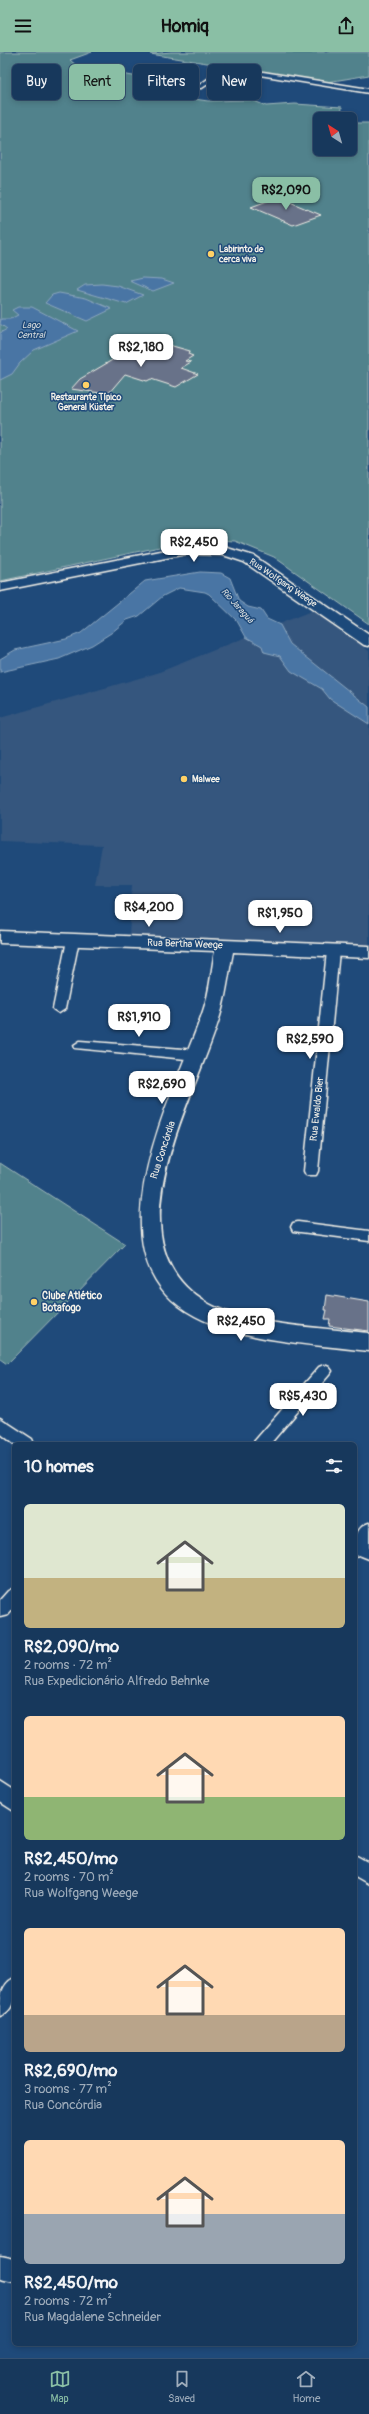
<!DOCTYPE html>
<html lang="en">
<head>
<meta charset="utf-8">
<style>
  :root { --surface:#17385c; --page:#244365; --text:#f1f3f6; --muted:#9eacbb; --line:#365272; --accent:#8abfa5 }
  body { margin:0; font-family:Pangolin,sans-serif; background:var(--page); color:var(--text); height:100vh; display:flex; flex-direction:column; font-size:15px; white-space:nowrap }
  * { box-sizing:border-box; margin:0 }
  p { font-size:13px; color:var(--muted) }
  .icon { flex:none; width:22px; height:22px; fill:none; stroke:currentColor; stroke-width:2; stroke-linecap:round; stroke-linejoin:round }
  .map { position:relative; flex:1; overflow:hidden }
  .drawer { position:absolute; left:12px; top:1390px; width:345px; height:904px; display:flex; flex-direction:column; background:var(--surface); border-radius:6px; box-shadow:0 2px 6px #0003,0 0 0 1px var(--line) }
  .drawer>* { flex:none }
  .hud { position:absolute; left:12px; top:12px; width:345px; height:36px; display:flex; gap:8px }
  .needle { width:26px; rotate:323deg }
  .tools { position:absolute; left:313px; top:60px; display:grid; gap:8px }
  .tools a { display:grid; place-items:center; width:44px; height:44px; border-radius:6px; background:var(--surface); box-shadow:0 2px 6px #0003,0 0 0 1px var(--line); font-size:20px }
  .price { position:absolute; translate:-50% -34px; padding:0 9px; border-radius:8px; background:#fff; color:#222; font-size:13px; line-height:26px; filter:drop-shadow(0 1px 2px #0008) }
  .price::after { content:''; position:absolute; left:50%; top:24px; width:12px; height:9px; margin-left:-6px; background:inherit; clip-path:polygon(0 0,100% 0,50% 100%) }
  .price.on { background:var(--accent); color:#111 }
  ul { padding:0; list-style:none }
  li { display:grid; align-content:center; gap:8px; height:212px; padding:0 12px }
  li span { display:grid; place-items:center; height:124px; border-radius:6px; color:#555 }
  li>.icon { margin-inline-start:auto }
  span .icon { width:72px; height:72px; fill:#fffc; stroke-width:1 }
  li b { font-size:17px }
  h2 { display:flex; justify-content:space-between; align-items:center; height:48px; padding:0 12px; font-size:17px }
  .tag { padding:0 14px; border-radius:6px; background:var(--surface); box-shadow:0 2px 6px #0003,0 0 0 1px var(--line); font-size:14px; line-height:36px }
  .tag.on { background:var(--accent); color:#111 }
  header { display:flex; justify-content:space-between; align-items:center; height:52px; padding:0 12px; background:var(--accent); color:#111; font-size:18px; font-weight:700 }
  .tab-bar { display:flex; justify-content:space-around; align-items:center; height:56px; border-top:1px solid var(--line); background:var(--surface); font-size:11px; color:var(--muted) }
  .tab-bar a { display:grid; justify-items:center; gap:2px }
  .tab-bar .on { color:var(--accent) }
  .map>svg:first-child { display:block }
  .built { fill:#35567e }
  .green { fill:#51828c; stroke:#a2baba }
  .water { fill:#4975a4; stroke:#8da7bf }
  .building { fill:#687289; stroke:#f4f1e8 }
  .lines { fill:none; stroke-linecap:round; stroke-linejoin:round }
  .minor-casing { stroke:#f4f1e8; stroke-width:3 }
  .secondary-casing { stroke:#f4f1e8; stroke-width:3 }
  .minor { fill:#1f4a7a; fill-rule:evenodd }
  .secondary { fill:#1f4a7a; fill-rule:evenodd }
  .poi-dot { fill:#ffd166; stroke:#1f4a7a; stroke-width:1.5 }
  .labels { text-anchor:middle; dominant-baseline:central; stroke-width:3; stroke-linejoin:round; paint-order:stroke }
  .far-poi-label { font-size:9px; font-weight:bold; fill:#f4f1e8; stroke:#1f4a7a; text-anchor:start }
  .far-water-label { font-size:9px; font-style:italic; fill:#dadede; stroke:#1f4a7a }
  .far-street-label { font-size:9px; fill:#f4f1e8; stroke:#1f4a7a }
  .street-label { font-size:10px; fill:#f4f1e8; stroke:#1f4a7a }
  .poi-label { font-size:10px; font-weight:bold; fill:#f4f1e8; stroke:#1f4a7a; text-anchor:start }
</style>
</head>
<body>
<header><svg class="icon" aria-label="menu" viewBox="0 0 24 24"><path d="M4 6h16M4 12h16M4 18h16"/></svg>Homiq<svg class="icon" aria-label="share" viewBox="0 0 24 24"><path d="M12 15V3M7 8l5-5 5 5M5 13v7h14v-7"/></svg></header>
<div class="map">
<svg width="369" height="2306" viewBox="0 0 369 2306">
  <rect width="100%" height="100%" fill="#1f4a7a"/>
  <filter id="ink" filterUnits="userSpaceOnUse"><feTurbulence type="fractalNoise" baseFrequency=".025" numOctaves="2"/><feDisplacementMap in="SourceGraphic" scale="8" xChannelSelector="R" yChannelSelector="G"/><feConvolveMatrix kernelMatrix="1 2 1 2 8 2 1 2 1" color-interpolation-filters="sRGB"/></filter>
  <g filter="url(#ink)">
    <path class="built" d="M316,557L369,599V895L129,885L132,833H95L102,793L0,789V666L157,621Z"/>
    <g class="green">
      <path d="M0,0H92L70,8L77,14L144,26L155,38L180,45L208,49L252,48L266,54L295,52L342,55L341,67H320V97H350V71H369V572L274,505L235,489L197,487L0,529Z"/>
      <path d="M171,0H369V23L327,30L150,2Z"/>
      <path d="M0,1111L125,1192L7,1312L0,1307Z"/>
    </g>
    <g class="water">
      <path d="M143,226L162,227L174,231L153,239L130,229Z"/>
      <path d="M102,232L118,234L143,243L126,252L77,238L85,233Z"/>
      <path d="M59,241L86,246L112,257L87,269L45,251L52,243Z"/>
      <path d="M18,255H32L78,279L34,298L20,311L12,322L0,328V281L7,277L0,272L1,267H10L18,263L12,258Z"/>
      <path d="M200,520L221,521L230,526L239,549L248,555L261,558L267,567L280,573L290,592L369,655V672L330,647L322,637L291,619L280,604L264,600L262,594L246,585L237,569L209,542L205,540L179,536L163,544L139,564L127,568L111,581L92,593L59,607L0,620V607L15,598L66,587L81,581L145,529Z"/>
    </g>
    <g class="building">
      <path d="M278,145L321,163L293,173L251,155Z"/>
      <path d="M148,287L190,299L188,302L193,304L185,309L191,310L181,316L198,322L176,335L151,327L147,329L125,322L108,342L71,337L80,327Z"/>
      <path d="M327,1243L369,1250V1279L329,1274L330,1267H325L327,1258H325Z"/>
    </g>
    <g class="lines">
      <g class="minor-casing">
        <g id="minor">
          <path d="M220,13L369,37V41L229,18L202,36H198V34L222,17L217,15Z"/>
          <path d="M73,884L79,888L65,957L59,961L53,957L67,888Z"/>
          <path d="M333,895L339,899L318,1119L316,1123H306L304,1119L327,899Z"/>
          <path d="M80,989L196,998L202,1003L196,1008L75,996L74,993Z"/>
          <path d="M298,1170L369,1179V1189L293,1179L291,1175L293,1171Z"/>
          <path d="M324,1313L329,1315L332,1319L329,1323L270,1392H252L319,1315Z"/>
          <path d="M0,1366L32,1387L34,1392H14L0,1381Z"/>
          <path d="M369,1471V1507L359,1503L355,1504C355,1490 354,1476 369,1471Z"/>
          <path d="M14,1536V1556L8,1563L0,1565V1548L8,1539Z"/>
          <path d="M0,1729L14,1738V1759L0,1750Z"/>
          <path d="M355,1803L369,1811V1832L355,1824Z"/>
          <path d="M14,1926C14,1942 17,1957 0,1964C0,1948 0,1933 14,1926Z"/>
          <path d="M0,2204L14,2207V2229L0,2226Z"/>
        </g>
      </g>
      <g class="secondary-casing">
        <g id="secondary">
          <path d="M186,494L224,495L254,504L369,583V594L364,593L244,510L223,503L186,502L0,539V531Z"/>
          <path d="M0,879L369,894V906L233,900C229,919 227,938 222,957C200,1040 102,1192 209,1252C247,1273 325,1276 369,1281V1299C314,1292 244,1290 195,1264C83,1205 175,1042 203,959C210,940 211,919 215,899L0,891Z"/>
        </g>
      </g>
      <use href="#minor" class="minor"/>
      <use href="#secondary" class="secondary"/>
    </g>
  </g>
  <g class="poi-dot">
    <circle cx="211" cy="202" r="4"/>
    <circle cx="86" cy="333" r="4"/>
    <circle cx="184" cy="727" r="4"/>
    <circle cx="34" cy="1250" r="4"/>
  </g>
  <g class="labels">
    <g class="far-poi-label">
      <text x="219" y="197">Labirinto de<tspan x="219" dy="10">cerca viva</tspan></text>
      <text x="86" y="345" text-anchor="middle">Restaurante Típico<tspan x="86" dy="10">General Küster</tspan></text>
      <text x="192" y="727">Malwee</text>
    </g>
    <g class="far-water-label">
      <text x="31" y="273">Lago<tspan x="31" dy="10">Central</tspan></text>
      <text transform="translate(237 554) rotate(48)">Rio Jaraguá</text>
    </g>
    <g class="far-street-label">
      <text transform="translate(283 531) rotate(34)">Rua Wolfgang Weege</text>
    </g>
    <g class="street-label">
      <text transform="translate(185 892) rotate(2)">Rua Bertha Weege</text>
      <text transform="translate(317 1057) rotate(-84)">Rua Ewaldo Bier</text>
      <text transform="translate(163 1098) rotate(-72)">Rua Concórdia</text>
    </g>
    <g class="poi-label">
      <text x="42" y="1244">Clube Atlético<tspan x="42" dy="12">Botafogo</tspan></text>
    </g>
  </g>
</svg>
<div class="tools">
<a><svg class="needle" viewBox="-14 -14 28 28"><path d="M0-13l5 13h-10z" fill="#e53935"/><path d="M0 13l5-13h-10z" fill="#9eacbb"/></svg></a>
</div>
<b class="price on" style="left:286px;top:159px">R$2,090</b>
<b class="price" style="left:141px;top:316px">R$2,180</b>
<b class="price" style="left:194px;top:511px">R$2,450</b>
<b class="price" style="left:149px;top:876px">R$4,200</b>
<b class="price" style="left:280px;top:882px">R$1,950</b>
<b class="price" style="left:139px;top:986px">R$1,910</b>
<b class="price" style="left:310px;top:1008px">R$2,590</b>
<b class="price" style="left:162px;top:1053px">R$2,690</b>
<b class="price" style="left:241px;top:1290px">R$2,450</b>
<b class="price" style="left:303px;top:1365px">R$5,430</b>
<div class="hud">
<a class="tag">Buy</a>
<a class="tag on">Rent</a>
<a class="tag">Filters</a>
<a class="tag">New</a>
</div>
<section class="drawer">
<h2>10 homes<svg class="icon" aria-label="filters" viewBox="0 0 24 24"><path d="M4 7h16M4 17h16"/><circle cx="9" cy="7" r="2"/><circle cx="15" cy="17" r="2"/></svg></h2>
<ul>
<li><span style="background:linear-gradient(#dfe7d0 60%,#c2b280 0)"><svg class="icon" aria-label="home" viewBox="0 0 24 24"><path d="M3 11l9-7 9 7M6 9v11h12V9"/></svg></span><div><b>R$2,090/mo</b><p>2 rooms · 72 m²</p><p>Rua Expedicionário Alfredo Behnke</p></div></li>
<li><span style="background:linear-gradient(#ffd9b3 65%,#8fb573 0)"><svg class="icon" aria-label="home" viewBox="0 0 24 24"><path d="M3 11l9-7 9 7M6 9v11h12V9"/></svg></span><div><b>R$2,450/mo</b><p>2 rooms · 70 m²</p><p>Rua Wolfgang Weege</p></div></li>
<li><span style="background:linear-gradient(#ffd9b3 70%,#b9a48a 0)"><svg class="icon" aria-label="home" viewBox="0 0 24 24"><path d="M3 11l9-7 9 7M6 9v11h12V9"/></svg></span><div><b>R$2,690/mo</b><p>3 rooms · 77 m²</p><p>Rua Concórdia</p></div></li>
<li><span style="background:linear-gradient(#ffd9b3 60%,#9aa5b1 0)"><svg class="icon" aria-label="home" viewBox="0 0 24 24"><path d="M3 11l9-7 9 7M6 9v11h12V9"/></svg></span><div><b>R$2,450/mo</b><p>2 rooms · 72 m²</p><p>Rua Magdalene Schneider</p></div></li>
</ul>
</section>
</div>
<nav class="tab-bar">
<a class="on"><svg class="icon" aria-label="map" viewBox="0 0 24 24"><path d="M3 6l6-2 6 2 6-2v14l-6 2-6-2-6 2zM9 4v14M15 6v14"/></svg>Map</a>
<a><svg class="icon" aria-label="saved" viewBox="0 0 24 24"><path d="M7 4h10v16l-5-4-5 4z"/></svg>Saved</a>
<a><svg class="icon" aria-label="home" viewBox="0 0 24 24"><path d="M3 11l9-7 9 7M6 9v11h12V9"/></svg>Home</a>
</nav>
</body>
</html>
